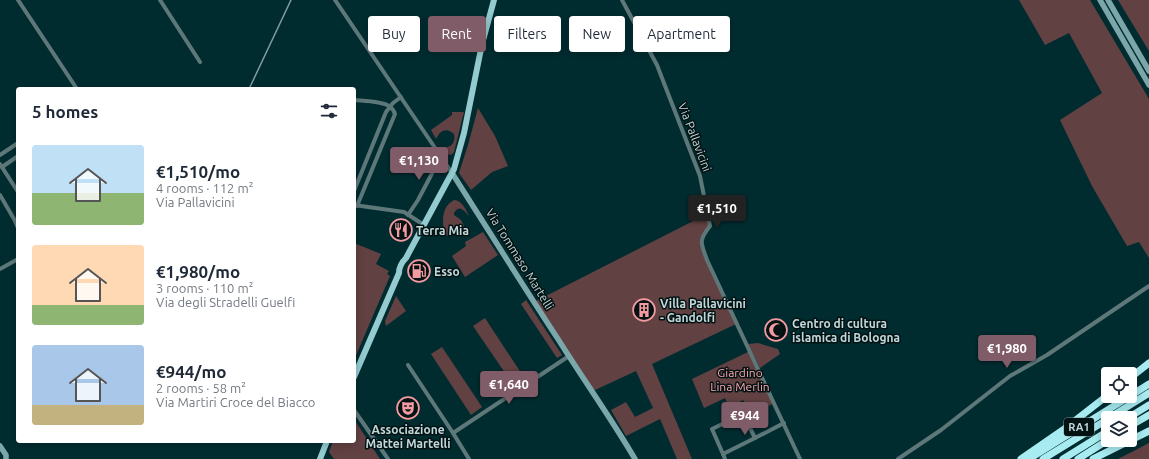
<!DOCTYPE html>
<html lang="en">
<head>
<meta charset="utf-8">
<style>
  :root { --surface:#fff; --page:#f2f2f3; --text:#1f2937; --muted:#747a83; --accent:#7f5c67 }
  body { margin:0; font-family:Ubuntu,sans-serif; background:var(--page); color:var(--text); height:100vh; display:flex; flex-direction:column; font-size:15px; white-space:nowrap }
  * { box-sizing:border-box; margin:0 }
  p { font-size:13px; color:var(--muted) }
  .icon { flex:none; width:22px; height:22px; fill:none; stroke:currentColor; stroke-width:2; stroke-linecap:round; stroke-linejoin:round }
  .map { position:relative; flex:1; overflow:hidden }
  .details { position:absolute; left:16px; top:87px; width:340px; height:356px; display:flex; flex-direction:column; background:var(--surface); border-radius:4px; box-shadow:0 2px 10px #0003 }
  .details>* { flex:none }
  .top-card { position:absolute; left:368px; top:16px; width:380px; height:36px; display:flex; gap:8px }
  .controls { position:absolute; left:1101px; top:367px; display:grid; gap:8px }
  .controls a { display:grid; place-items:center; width:36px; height:36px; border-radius:4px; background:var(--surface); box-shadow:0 2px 10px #0003; font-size:20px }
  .price { position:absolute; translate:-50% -34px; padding:0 9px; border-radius:4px; background:var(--accent); color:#fff; font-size:13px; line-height:26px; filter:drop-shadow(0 1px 2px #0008) }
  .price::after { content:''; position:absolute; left:50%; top:24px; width:12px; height:9px; margin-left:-6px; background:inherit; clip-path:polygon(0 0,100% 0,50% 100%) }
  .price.active { background:#222; color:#fff }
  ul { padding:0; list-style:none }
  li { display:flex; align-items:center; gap:12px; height:100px; padding:0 16px }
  li span { display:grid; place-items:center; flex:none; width:112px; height:80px; border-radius:4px; color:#555 }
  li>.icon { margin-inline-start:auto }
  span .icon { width:48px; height:48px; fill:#fffc; stroke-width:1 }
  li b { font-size:17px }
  h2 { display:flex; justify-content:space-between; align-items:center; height:48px; padding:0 16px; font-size:17px }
  .chip { padding:0 14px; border-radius:4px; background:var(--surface); box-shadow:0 2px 10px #0003; font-size:14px; line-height:36px }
  .chip.active { background:var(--accent); color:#fff }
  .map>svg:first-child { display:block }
  .green { fill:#624143 }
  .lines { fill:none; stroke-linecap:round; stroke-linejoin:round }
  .street { stroke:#5e787a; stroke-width:4 }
  .secondary { stroke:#7ca7aa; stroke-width:5.5 }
  .primary { stroke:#93cbd0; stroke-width:6 }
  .highway { stroke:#a8ecf2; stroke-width:7 }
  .rail { stroke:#809da0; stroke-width:1.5 }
  .labels { text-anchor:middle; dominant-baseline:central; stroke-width:3; stroke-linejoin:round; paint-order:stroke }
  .shield { fill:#031213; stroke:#889c9e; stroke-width:1 }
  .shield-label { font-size:11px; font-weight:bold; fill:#c1d7d9 }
  .street-label { font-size:12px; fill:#c1d7d9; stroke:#031213 }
  .poi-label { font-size:12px; font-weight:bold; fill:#c1d7d9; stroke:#031213; text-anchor:start }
  .park-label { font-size:12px; fill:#fca9af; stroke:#031213 }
</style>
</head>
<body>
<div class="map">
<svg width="1149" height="459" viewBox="0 0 1149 459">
  <rect width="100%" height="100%" fill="#002c30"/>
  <g class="green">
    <path d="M1019,0H1090L1149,99V258L1139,242L1127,246L1092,186L1060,120L1102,93L1069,33L1045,45Z"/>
    <path d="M1118,0H1149V51Z"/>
    <path d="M478,108L495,136L508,166L492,172L471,190L459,173L468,145Z"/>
    <path d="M452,112H464L454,152L451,155L446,154L442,147C451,149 456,142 454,134C447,127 440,130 436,139L431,130L452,115Z"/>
    <path d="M454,200C462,200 466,210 469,216C464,210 459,204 454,213V215L461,220L464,226L451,236L445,235C442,222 441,207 454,200Z"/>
    <path d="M707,214L710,226L701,244L738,322L734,325L652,364L692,459H677L660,419L626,436L611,410L626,402L635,417L653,408L636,371L595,390L587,384L536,301Z"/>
    <path d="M483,232L498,255L465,277L452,256L466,246L465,242Z"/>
    <path d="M354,243L381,254L376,264L389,271L387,274L390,276L354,360Z"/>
    <path d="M396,296L406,311L386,326L385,321Z"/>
    <path d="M526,300L562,355L557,358L521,304Z"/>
    <path d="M485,318L525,379L514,386L473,326Z"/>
    <path d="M758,343L778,349L780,354L760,368L748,344Z"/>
    <path d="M442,347L482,407L471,415L431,354Z"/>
    <path d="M750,351L774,403L753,415L743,400L729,407L725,398L704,408L692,379Z"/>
    <path d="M354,419L380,459H334L329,452L333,441H354Z"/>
    <path d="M1149,443V459H1118Z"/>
  </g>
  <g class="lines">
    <g class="street">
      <path d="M18,0L77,89"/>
      <path d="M160,0L200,62"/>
      <path d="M335,0L452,173"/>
      <path d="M622,0L657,65L662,78L700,176L710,226C698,241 701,243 707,260L800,459"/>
      <path d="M354,100C364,101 381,101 389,106C392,108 394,111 395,114L357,206"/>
      <path d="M0,155L18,143"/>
      <path d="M0,164L18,192"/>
      <path d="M2,167L18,156"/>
      <path d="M354,191L386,112L393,103L401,97"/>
      <path d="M0,195L14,219L18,228"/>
      <path d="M354,205L404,212L424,225"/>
      <path d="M408,215L418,200L437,164L442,159"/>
      <path d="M0,269L18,259"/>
      <path d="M408,365L453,433"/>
      <path d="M354,410L388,459"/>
      <path d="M723,454L712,429L741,415L745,418L755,438L784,423"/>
      <path d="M469,459L453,433L569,356"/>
      <path d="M725,459L723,454L755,438"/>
      <path d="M898,459L941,430L1010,376L1047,355L1149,286"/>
    </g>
    <g class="secondary">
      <path d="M1100,0L1149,85"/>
      <path d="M1108,0L1149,71"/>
      <path d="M452,173C487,228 522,284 558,339C583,379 611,418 635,459"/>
      <path d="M0,446L6,455V459"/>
    </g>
    <g class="primary">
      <path d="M354,377L399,273C399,267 402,262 406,258L454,169L464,133L482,44L494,0"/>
      <path d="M320,459L327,441"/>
    </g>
    <g class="highway">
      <path d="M1130,378L1149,363"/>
      <path d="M1130,396L1149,384"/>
      <path d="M1109,418L1149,393"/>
      <path d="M1128,418L1149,405"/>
      <path d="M1130,426L1149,415"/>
      <path d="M1021,459L1063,430L1108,395"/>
      <path d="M1029,459L1130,396"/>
      <path d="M1043,459L1108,419"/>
      <path d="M1063,459L1108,431"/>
      <path d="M1078,459L1108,440"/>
      <path d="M1093,459L1149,431"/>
    </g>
    <path class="rail" d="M249,89L291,0"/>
  </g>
  <defs>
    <g id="restaurant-ring" transform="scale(1.15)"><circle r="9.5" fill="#031213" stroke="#f49aa1" stroke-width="1.5"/><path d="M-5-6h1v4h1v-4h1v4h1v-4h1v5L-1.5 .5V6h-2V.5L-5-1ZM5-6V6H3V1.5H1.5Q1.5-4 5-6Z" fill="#f49aa1"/></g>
    <g id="fuel-ring" transform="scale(1.15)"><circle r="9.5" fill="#031213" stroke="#f49aa1" stroke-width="1.5"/><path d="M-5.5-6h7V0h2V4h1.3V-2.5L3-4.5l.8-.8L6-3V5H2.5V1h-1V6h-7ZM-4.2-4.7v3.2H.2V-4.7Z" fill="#f49aa1"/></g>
    <g id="building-ring" transform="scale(1.15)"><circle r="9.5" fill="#031213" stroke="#f49aa1" stroke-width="1.5"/><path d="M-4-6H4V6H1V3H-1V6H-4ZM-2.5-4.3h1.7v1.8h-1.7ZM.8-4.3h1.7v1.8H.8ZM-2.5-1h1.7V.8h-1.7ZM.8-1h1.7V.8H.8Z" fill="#f49aa1"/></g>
    <g id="mosque-ring" transform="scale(1.15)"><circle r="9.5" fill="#031213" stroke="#f49aa1" stroke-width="1.5"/><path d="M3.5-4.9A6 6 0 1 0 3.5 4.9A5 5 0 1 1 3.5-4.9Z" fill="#f49aa1"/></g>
    <g id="theatre-ring" transform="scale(1.15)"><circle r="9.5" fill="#031213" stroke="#f49aa1" stroke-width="1.5"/><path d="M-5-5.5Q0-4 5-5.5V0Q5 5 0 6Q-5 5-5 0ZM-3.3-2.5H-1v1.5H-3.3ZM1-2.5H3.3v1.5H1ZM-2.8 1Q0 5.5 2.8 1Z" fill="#f49aa1"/></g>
  </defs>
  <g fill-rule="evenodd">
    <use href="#restaurant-ring" x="401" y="230"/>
    <use href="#fuel-ring" x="419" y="271"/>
    <use href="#building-ring" x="644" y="310"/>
    <use href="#mosque-ring" x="776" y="330"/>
    <use href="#theatre-ring" x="408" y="408"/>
  </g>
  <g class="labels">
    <rect class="shield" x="1064" y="418" width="30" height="18" rx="3"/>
    <g class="shield-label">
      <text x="1079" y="427">RA1</text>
    </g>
    <g class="street-label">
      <text transform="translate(695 137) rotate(69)">Via Pallavicini</text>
      <text transform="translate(520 259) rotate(58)">Via Tommaso Martelli</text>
    </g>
    <g class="poi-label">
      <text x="416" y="230">Terra Mia</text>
      <text x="434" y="271">Esso</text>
      <text x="660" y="303">Villa Pallavicini<tspan x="660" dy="14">- Gandolfi</tspan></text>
      <text x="792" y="323">Centro di cultura<tspan x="792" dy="14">islamica di Bologna</tspan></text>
      <text x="408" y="429" text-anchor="middle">Associazione<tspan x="408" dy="14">Mattei Martelli</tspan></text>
    </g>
    <g class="park-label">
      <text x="740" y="372">Giardino<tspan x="740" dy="14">Lina Merlin</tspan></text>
    </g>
  </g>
</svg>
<div class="controls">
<a><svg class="icon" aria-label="locate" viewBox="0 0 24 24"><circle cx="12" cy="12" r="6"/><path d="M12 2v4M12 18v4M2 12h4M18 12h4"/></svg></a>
<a><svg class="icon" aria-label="layers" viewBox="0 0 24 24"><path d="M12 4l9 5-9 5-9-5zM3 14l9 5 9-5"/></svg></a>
</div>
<b class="price" style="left:419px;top:181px">€1,130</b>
<b class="price active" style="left:717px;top:229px">€1,510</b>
<b class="price" style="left:1007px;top:369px">€1,980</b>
<b class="price" style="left:509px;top:405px">€1,640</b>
<b class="price" style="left:745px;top:436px">€944</b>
<div class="top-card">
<a class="chip">Buy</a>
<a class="chip active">Rent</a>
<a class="chip">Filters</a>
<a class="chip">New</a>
<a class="chip">Apartment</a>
</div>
<section class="details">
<h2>5 homes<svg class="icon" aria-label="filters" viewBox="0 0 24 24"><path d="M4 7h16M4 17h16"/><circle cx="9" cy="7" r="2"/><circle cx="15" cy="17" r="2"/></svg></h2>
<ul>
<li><span style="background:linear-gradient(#bfe0f5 60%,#8fb573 0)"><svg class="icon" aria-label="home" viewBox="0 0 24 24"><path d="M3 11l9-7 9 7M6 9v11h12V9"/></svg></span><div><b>€1,510/mo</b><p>4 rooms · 112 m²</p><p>Via Pallavicini</p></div></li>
<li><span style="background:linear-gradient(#ffd9b3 75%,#8fb573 0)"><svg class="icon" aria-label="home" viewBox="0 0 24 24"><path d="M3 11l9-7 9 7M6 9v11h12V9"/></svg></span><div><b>€1,980/mo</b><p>3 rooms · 110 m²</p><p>Via degli Stradelli Guelfi</p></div></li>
<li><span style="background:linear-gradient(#a9c7e8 75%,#c2b280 0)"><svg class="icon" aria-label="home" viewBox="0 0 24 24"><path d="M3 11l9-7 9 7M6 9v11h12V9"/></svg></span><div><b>€944/mo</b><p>2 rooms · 58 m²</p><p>Via Martiri Croce del Biacco</p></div></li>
</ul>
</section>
</div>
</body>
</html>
